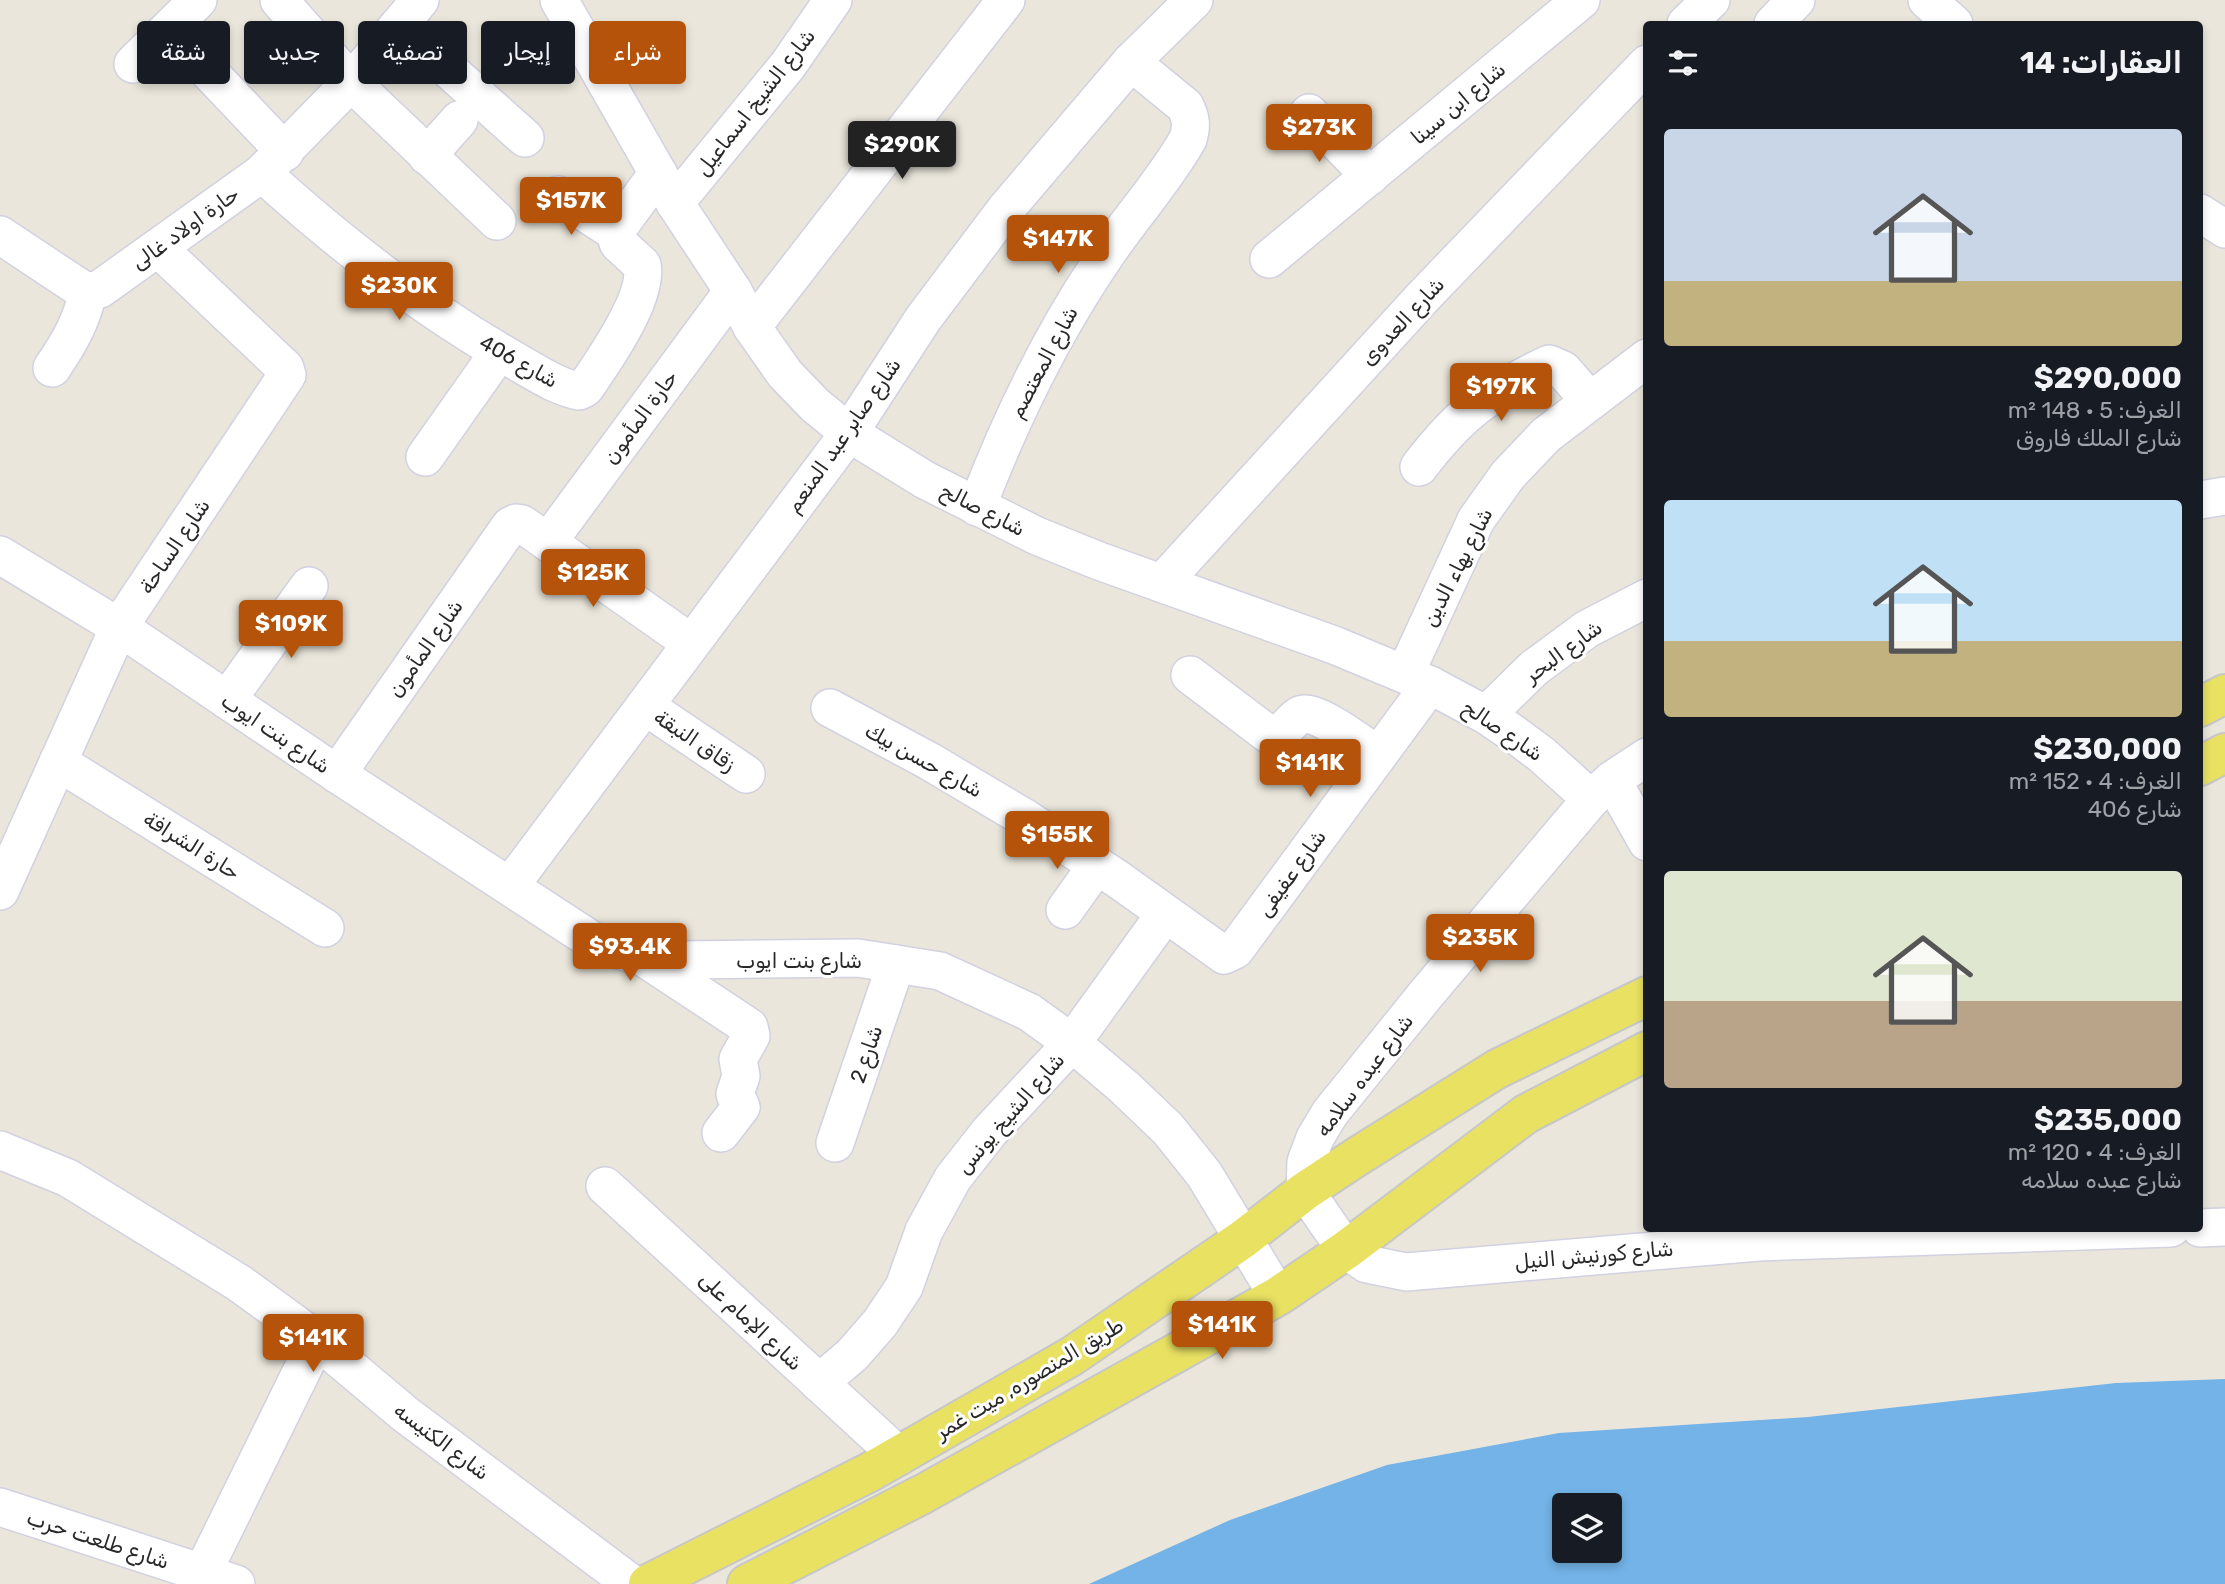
<!DOCTYPE html>
<html lang="ar">
<head>
<meta charset="utf-8">
<style>
  :root { --surface:#171b24; --page:#242831; --text:#f1f3f6; --muted:#9ea1a6; --accent:#b45309 }
  body { margin:0; font-family:Rubik,"Noto Sans Arabic",sans-serif; background:var(--page); color:var(--text); direction:rtl; height:100vh; display:flex; flex-direction:column; font-size:26px; white-space:nowrap }
  * { box-sizing:border-box; margin:0 }
  p { font-size:23px; color:var(--muted) }
  .icon { flex:none; width:38px; height:38px; fill:none; stroke:currentColor; stroke-width:2; stroke-linecap:round; stroke-linejoin:round }
  .map { position:relative; flex:1; overflow:hidden; direction:ltr }
  .drawer { position:absolute; left:1643px; top:21px; width:560px; height:1211px; display:flex; flex-direction:column; background:var(--surface); border-radius:7px; box-shadow:0 4px 10px #0003; direction:rtl }
  .drawer>* { flex:none }
  .guide { position:absolute; left:21px; top:21px; width:665px; height:63px; direction:rtl; display:flex; gap:14px }
  .controls { position:absolute; left:1552px; top:1493px; display:grid; gap:14px }
  .controls a { display:grid; place-items:center; width:70px; height:70px; border-radius:7px; background:var(--surface); box-shadow:0 4px 10px #0003; font-size:35px }
  .price { position:absolute; translate:-50% -60px; padding:0 16px; border-radius:7px; background:var(--accent); color:#fff; font-size:23px; line-height:46px; filter:drop-shadow(0 2px 4px #0008) }
  .price::after { content:''; position:absolute; left:50%; top:42px; width:21px; height:16px; margin-left:-10px; background:inherit; clip-path:polygon(0 0,100% 0,50% 100%) }
  .price.current { background:#222; color:#fff }
  ul { padding:0; list-style:none }
  li { display:grid; align-content:center; gap:14px; height:371px; padding:0 21px }
  li span { display:grid; place-items:center; height:217px; border-radius:7px; color:#555 }
  li>.icon { margin-inline-start:auto }
  span .icon { width:126px; height:126px; fill:#fffc; stroke-width:1 }
  li b { font-size:30px }
  h2 { display:flex; justify-content:space-between; align-items:center; height:84px; padding:0 21px; font-size:30px }
  .chip { padding:0 24px; border-radius:7px; background:var(--surface); box-shadow:0 4px 10px #0003; font-size:24px; line-height:63px }
  .chip.current { background:var(--accent); color:#fff }
  .map>svg:first-child { display:block }
  .water { fill:#73b3e7; fill-rule:evenodd }
  .lines { fill:none; stroke-linecap:round; stroke-linejoin:round }
  .minor-casing { stroke:#d1d1e1; stroke-width:40 }
  .major-casing { stroke:#c7c7c7; stroke-width:42 }
  .minor { stroke:#fff; stroke-width:37 }
  .major { stroke:#e8e162; stroke-width:38 }
  .labels { text-anchor:middle; dominant-baseline:central; stroke-width:6; stroke-linejoin:round; paint-order:stroke }
  .street-label { font-size:21px; fill:#292929; stroke:#fff }
</style>
</head>
<body>
<div class="map">
<svg width="2225" height="1584" viewBox="0 0 2225 1584">
  <rect width="100%" height="100%" fill="#eae6db"/>
  <path class="water" d="M2225,1379V1584H1089L1230,1520L1387,1465L1559,1433L1808,1417L2116,1383ZM1564,1505H1610V1550H1564Z"/>
  <g class="lines">
    <g class="minor-casing">
      <g id="minor">
        <path d="M279,0L351,82L497,221"/>
        <path d="M559,0L675,203L733,291L752,327L785,374L815,405L849,433L925,480L1037,536L1099,561L1334,645L1430,685L1486,715L1514,734L1541,754L1591,799"/>
        <path d="M1927,0L1954,24"/>
        <path d="M1686,24L1711,0"/>
        <path d="M1773,24L1796,0"/>
        <path d="M399,25L525,138"/>
        <path d="M193,55L285,152"/>
        <path d="M133,64L198,0"/>
        <path d="M1309,113L1370,176"/>
        <path d="M427,156L459,120"/>
        <path d="M262,173C339,243 421,307 512,359C532,370 556,387 579,391L585,388C603,362 649,297 642,265L618,243L615,232L658,173"/>
        <path d="M558,195L615,232"/>
        <path d="M675,203L788,65L833,0"/>
        <path d="M2200,213L2225,229"/>
        <path d="M0,235L83,290L94,291L100,289L262,173L351,82L420,0"/>
        <path d="M1269,259L1581,0"/>
        <path d="M752,327L1006,0"/>
        <path d="M52,368C69,343 82,321 88,291"/>
        <path d="M425,457L499,352"/>
        <path d="M1419,467C1460,413 1488,393 1549,364L1563,370L1590,401"/>
        <path d="M2200,500L2225,496"/>
        <path d="M977,507C1011,418 1051,335 1105,256C1131,217 1165,180 1188,139C1192,126 1191,118 1185,106L1131,62"/>
        <path d="M548,542L733,291"/>
        <path d="M0,555L119,627L337,774L599,945L642,956L684,960L858,958L896,964L940,971L1029,1012L1072,1043L1124,1087L1168,1129L1204,1174L1278,1296"/>
        <path d="M1162,583L1423,297L1647,64"/>
        <path d="M1405,674L1476,520L1508,475L1546,435L1647,358"/>
        <path d="M1190,675L1268,734C1285,736 1288,722 1300,715C1314,707 1364,746 1378,755"/>
        <path d="M227,700L309,586"/>
        <path d="M645,706L746,774"/>
        <path d="M830,708L929,761L1025,818L1119,880L1224,955L1235,950L1430,685"/>
        <path d="M1486,715L1534,668L1587,629L1647,598"/>
        <path d="M1647,757L1612,780L1591,799L1427,993L1330,1113L1315,1138L1306,1162L1305,1191L1346,1250L1367,1264L1406,1272L1759,1242L2171,1228"/>
        <path d="M58,762L325,928"/>
        <path d="M337,774L510,526L516,523L522,524L691,643"/>
        <path d="M1612,780L1647,842"/>
        <path d="M510,886L849,433L923,319L1005,210L1131,62L1194,0"/>
        <path d="M0,891L119,627L287,375L285,368L158,248"/>
        <path d="M1065,910L1097,865"/>
        <path d="M646,959L749,1027L751,1036L738,1059L741,1076L735,1094L741,1107L721,1133"/>
        <path d="M835,1143L896,964"/>
        <path d="M0,1150L68,1178L239,1283L317,1340L405,1414L632,1584"/>
        <path d="M605,1186L899,1456"/>
        <path d="M2200,1228L2225,1227"/>
        <path d="M819,1383L852,1355L880,1323L904,1287L924,1231L953,1178L990,1131L1072,1043L1165,914"/>
        <path d="M0,1507L236,1584"/>
        <path d="M197,1584L317,1340"/>
      </g>
    </g>
    <g class="major-casing">
      <g id="major">
        <path d="M2200,707L2225,694"/>
        <path d="M2200,766L2225,753"/>
        <path d="M648,1584L870,1472L1072,1356L1243,1239L1305,1191L1358,1156L1497,1069L1647,996"/>
        <path d="M747,1584L923,1494L1278,1296L1346,1250L1526,1114L1647,1051"/>
      </g>
    </g>
    <use href="#minor" class="minor"/>
    <use href="#major" class="major"/>
  </g>
  <g class="labels">
    <g class="street-label">
      <text transform="translate(755 102) rotate(-52)">شارع الشيخ اسماعيل</text>
      <text transform="translate(1458 103) rotate(-40)">شارع ابن سينا</text>
      <text transform="translate(185 228) rotate(-36)">حارة اولاد غالى</text>
      <text transform="translate(1402 321) rotate(-47)">شارع العدوى</text>
      <text transform="translate(519 361) rotate(29)">شارع 406</text>
      <text transform="translate(1043 362) rotate(-62)">شارع المعتصم</text>
      <text transform="translate(640 417) rotate(-54)">حارة المأمون</text>
      <text transform="translate(843 435) rotate(-55)">شارع صابر عبد المنعم</text>
      <text transform="translate(983 509) rotate(27)">شارع صالح</text>
      <text transform="translate(174 546) rotate(-56)">شارع الساحة</text>
      <text transform="translate(1457 567) rotate(-63)">شارع بهاء الدين</text>
      <text transform="translate(425 648) rotate(-55)">شارع المأمون</text>
      <text transform="translate(1563 651) rotate(-36)">شارع البحر</text>
      <text transform="translate(1503 730) rotate(34)">شارع صالح</text>
      <text transform="translate(276 733) rotate(34)">شارع بنت ايوب</text>
      <text transform="translate(695 740) rotate(34)">زقاق النبقة</text>
      <text transform="translate(924 760) rotate(29)">شارع حسن بيك</text>
      <text transform="translate(192 845) rotate(32)">حارة الشرافة</text>
      <text transform="translate(1291 873) rotate(-54)">شارع عفيفى</text>
      <text x="799" y="960">شارع بنت ايوب</text>
      <text transform="translate(866 1054) rotate(-71)">شارع 2</text>
      <text transform="translate(1364 1075) rotate(-53)">شارع عبده سلامه</text>
      <text transform="translate(1010 1113) rotate(-49)">شارع الشيخ يونس</text>
      <text transform="translate(1594 1255) rotate(-5)">شارع كورنيش النيل</text>
      <text transform="translate(751 1321) rotate(43)">شارع الإمام على</text>
      <text transform="translate(1029 1378) rotate(-31)">طريق المنصوره, ميت غمر</text>
      <text transform="translate(442 1441) rotate(37)">شارع الكنيسه</text>
      <text transform="translate(98 1539) rotate(18)">شارع طلعت حرب</text>
    </g>
  </g>
</svg>
<div class="controls">
<a><svg class="icon" aria-label="layers" viewBox="0 0 24 24"><path d="M12 4l9 5-9 5-9-5zM3 14l9 5 9-5"/></svg></a>
</div>
<b class="price" style="left:1319px;top:164px">$273K</b>
<b class="price current" style="left:902px;top:181px">$290K</b>
<b class="price" style="left:571px;top:237px">$157K</b>
<b class="price" style="left:1058px;top:275px">$147K</b>
<b class="price" style="left:399px;top:322px">$230K</b>
<b class="price" style="left:1501px;top:423px">$197K</b>
<b class="price" style="left:593px;top:609px">$125K</b>
<b class="price" style="left:291px;top:660px">$109K</b>
<b class="price" style="left:1310px;top:799px">$141K</b>
<b class="price" style="left:1057px;top:871px">$155K</b>
<b class="price" style="left:1480px;top:974px">$235K</b>
<b class="price" style="left:630px;top:983px">$93.4K</b>
<b class="price" style="left:1222px;top:1361px">$141K</b>
<b class="price" style="left:313px;top:1374px">$141K</b>
<div class="guide">
<a class="chip current">شراء</a>
<a class="chip">إيجار</a>
<a class="chip">تصفية</a>
<a class="chip">جديد</a>
<a class="chip">شقة</a>
</div>
<section class="drawer">
<h2>العقارات: 14<svg class="icon" aria-label="filters" viewBox="0 0 24 24"><path d="M4 7h16M4 17h16"/><circle cx="9" cy="7" r="2"/><circle cx="15" cy="17" r="2"/></svg></h2>
<ul>
<li><span style="background:linear-gradient(#c9d6e8 70%,#c2b280 0)"><svg class="icon" aria-label="home" viewBox="0 0 24 24"><path d="M3 11l9-7 9 7M6 9v11h12V9"/></svg></span><div><b>$290,000</b><p>الغرف: 5 · 148 m²</p><p>شارع الملك فاروق</p></div></li>
<li><span style="background:linear-gradient(#bfe0f5 65%,#c2b280 0)"><svg class="icon" aria-label="home" viewBox="0 0 24 24"><path d="M3 11l9-7 9 7M6 9v11h12V9"/></svg></span><div><b>$230,000</b><p>الغرف: 4 · 152 m²</p><p>شارع 406</p></div></li>
<li><span style="background:linear-gradient(#dfe7d0 60%,#b9a48a 0)"><svg class="icon" aria-label="home" viewBox="0 0 24 24"><path d="M3 11l9-7 9 7M6 9v11h12V9"/></svg></span><div><b>$235,000</b><p>الغرف: 4 · 120 m²</p><p>شارع عبده سلامه</p></div></li>
</ul>
</section>
</div>
</body>
</html>
